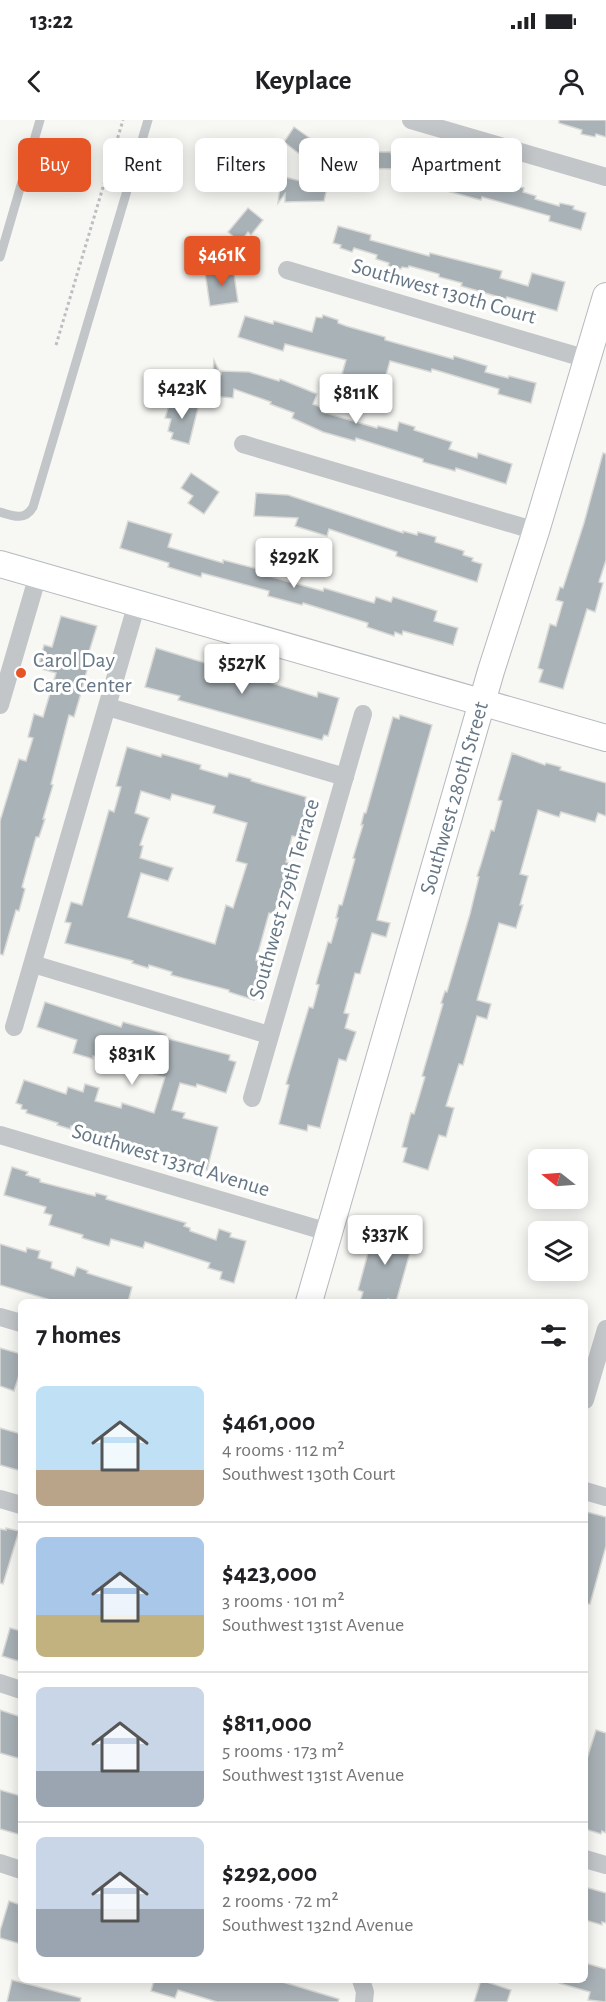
<!DOCTYPE html>
<html lang="en">
<head>
<meta charset="utf-8">
<style>
  :root { --surface:#fff; --page:#f6f6f6; --text:#202124; --muted:#757577; --line:#e0e0e0; --accent:#e55525 }
  body { margin:0; font-family:"Alegreya Sans",sans-serif; background:var(--page); color:var(--text); height:100vh; display:flex; flex-direction:column; font-size:22px; white-space:nowrap }
  * { box-sizing:border-box; margin:0 }
  p { font-size:20px; color:var(--muted) }
  .icon { flex:none; width:33px; height:33px; fill:none; stroke:currentColor; stroke-width:2; stroke-linecap:round; stroke-linejoin:round }
  .map { position:relative; flex:1; overflow:hidden }
  .side { position:absolute; left:18px; top:1179px; width:570px; height:684px; display:flex; flex-direction:column; background:var(--surface); border-radius:9px; box-shadow:0 3px 15px #0003 }
  .side>* { flex:none }
  .guide { position:absolute; left:18px; top:18px; width:570px; height:54px; display:flex; gap:12px }
  .needle { width:39px; rotate:287deg }
  .tools { position:absolute; left:528px; top:1029px; display:grid; gap:12px }
  .tools a { display:grid; place-items:center; width:60px; height:60px; border-radius:9px; background:var(--surface); box-shadow:0 3px 15px #0003; font-size:30px }
  .price { position:absolute; translate:-50% -51px; padding:0 14px; border-radius:6px; background:#fff; color:#222; font-size:20px; line-height:39px; filter:drop-shadow(0 2px 3px #0008) }
  .price::after { content:''; position:absolute; left:50%; top:36px; width:18px; height:14px; margin-left:-9px; background:inherit; clip-path:polygon(0 0,100% 0,50% 100%) }
  .price.active { background:var(--accent); color:#fff }
  ul { padding:0; list-style:none }
  li { display:flex; align-items:center; gap:18px; height:150px; padding:0 18px }
  li+li { border-top:2px solid var(--line) }
  li span { display:grid; place-items:center; flex:none; width:168px; height:120px; border-radius:9px; color:#555 }
  li>.icon { margin-inline-start:auto }
  span .icon { width:72px; height:72px; fill:#fffc; stroke-width:1 }
  li b { font-size:26px }
  h2 { display:flex; justify-content:space-between; align-items:center; height:72px; padding:0 18px; font-size:26px }
  .tag { padding:0 21px; border-radius:9px; background:var(--surface); box-shadow:0 3px 15px #0003; font-size:21px; line-height:54px }
  .tag.active { background:var(--accent); color:#fff }
  .status { display:flex; justify-content:space-between; align-items:center; height:42px; padding:0 30px; background:var(--surface); direction:ltr }
  .status svg { height:16px; fill:currentColor }
  header { display:flex; justify-content:space-between; align-items:center; height:78px; padding:0 18px; background:var(--surface); font-size:27px; font-weight:600 }
  .map>svg:first-child { display:block }
  .building { fill:#a9b2b7; stroke:#d9d9d6; stroke-width:1.5; fill-rule:evenodd }
  .lines { fill:none; stroke-linecap:round; stroke-linejoin:round }
  .secondary-casing { stroke:#b4babe; stroke-width:28 }
  .path { stroke:#bcbec1; stroke-width:3; stroke-dasharray:3 3; stroke-linecap:butt }
  .lane { stroke:#c2c6c9; stroke-width:9 }
  .street { stroke:#c2c6c9; stroke-width:18 }
  .secondary { stroke:#fff; stroke-width:26 }
  .poi-dot { fill:#e55525; stroke:#fff; stroke-width:2 }
  .labels { text-anchor:middle; dominant-baseline:central; stroke-width:6; stroke-linejoin:round; paint-order:stroke }
  .street-label { font-size:22px; fill:#667785; stroke:#fff }
  .poi-label { font-size:22px; fill:#667785; stroke:#fff; text-anchor:start }
</style>
</head>
<body>
<div class="status"><b>13:22</b><svg viewBox="0 0 49 12"><path d="M0 12V9h3v3zM5 12V6h3v6zM10 12V3h3v9zM15 12V0h3v12zM26 1h20v11H26zM47 4h2v5h-2z"/></svg></div>
<header><svg class="icon" aria-label="back" viewBox="0 0 24 24"><path d="M15 5l-7 7 7 7"/></svg>Keyplace<svg class="icon" aria-label="person" viewBox="0 0 24 24"><circle cx="12" cy="8" r="4"/><path d="M4 21q1-7 8-7t8 7"/></svg></header>
<div class="map">
<svg width="606" height="1882" viewBox="0 0 606 1882">
  <rect width="100%" height="100%" fill="#f7f7f4"/>
  <g class="building">
    <path d="M559,0H606V17L596,14L595,17L581,14L582,10L559,3Z"/>
    <path d="M294,7L311,19L308,22L318,29L310,42L284,22Z"/>
    <path d="M341,28L363,32V29H375L376,32H391V34L419,42L420,39L439,44L438,48L482,60L481,63L503,69L504,66L510,68L511,65L524,68L523,72L536,76L535,79L559,86L560,83L574,86L573,89L586,93L581,110L549,101L550,96L482,77L481,80L424,65L425,62L401,55L403,49L338,48Z"/>
    <path d="M281,56L327,68L324,81L285,82V74L278,83Z"/>
    <path d="M248,88L263,100L251,115L248,112L240,122L228,112Z"/>
    <path d="M338,106L371,115L370,120L429,136L430,133L502,151L500,158L528,166L532,153L565,162L557,191L507,177L506,179L461,166L462,163L439,157V154L409,146L408,148L402,147L401,149L388,146L389,143L376,139L377,135L354,128L352,132L340,128L341,125L333,123Z"/>
    <path d="M233,147L238,182L210,186L205,152Z"/>
    <path d="M323,195L338,200V203L346,206L385,217V220L453,239L454,236L487,246L485,252L508,258L509,256L536,263L531,283L498,274L499,269L432,249L431,252L390,241L383,266L342,254L346,240L285,224L283,231L238,217L245,196L273,204L274,201L312,212L316,197L322,198Z"/>
    <path d="M214,240L221,255V251L249,252L279,261L280,259L317,274L313,284L323,288L322,292L377,308L378,306L397,311L399,302L415,307L414,310L452,322L449,329L477,338L478,333L512,344L506,364L456,348L455,351L423,342V339L356,318L355,321L323,312L292,298L294,293L270,284L271,282L234,269L233,278L211,276Z"/>
    <path d="M175,278L199,284L189,324L171,319L173,313L168,311L171,299L165,298L170,282L174,283Z"/>
    <path d="M603,333L606,334V440L599,462L603,463L595,492L587,489L563,569L539,562L543,550L538,548L550,504L556,506L563,482L556,480L560,467L563,468L584,403Z"/>
    <path d="M191,353L219,372L204,394L188,383L193,376L181,368Z"/>
    <path d="M256,373L288,375L403,413V411L417,415L418,412L436,417L435,422L464,431L463,435L473,438L472,441L482,444L477,462L396,436L397,432L329,409L327,416L295,406L298,398L254,396Z"/>
    <path d="M128,401L172,414L168,427L223,443V440L258,449L257,453L323,471L324,468L374,483L376,477L391,482L393,477L437,491L434,501L458,508L453,525L403,511L402,515L395,512L394,516L367,507L368,503L303,483L302,485L268,476L269,471L202,453L201,457L168,447L169,443L120,428Z"/>
    <path d="M61,496L97,506L85,545L88,546L81,573L74,597L69,595L51,664L53,665L43,699H45L39,717H36L22,767L25,769L19,791L16,790L3,835L0,834V701L19,639L26,641L33,618L28,617L34,594L43,597L56,553L38,548L44,525L52,527Z"/>
    <path d="M156,528L317,577L318,572L339,578L328,616L324,615L322,620L178,580L180,576L145,567Z"/>
    <path d="M400,595L432,605L377,800L390,803L386,817L372,813L360,854L355,853L344,893L349,894L345,908L356,912L346,941L339,939L320,1008L308,1005L307,1011L279,1004L289,965L286,964L309,887L313,888L319,865L316,864L328,822L331,823L338,798H336L339,785H342L355,739L353,738L363,705H361L364,693H366L393,597L399,599Z"/>
    <path d="M127,627L161,637L162,634L201,645L200,649L227,657L229,653L251,659V661L306,677L305,681L311,683L301,718L292,716L286,742L289,743L280,777L274,794L269,793L256,840L265,843L254,880L229,872V870L171,855L172,852L149,845L148,848L132,843L133,841L65,823L71,803L65,802L71,782L82,785L109,690L114,692L121,667L116,666ZM141,671L170,680L172,674L215,686L213,693L247,703L236,741L247,744L233,788L226,785L215,824L128,797L141,753L168,761L173,748L140,738L143,726L140,725L149,698L135,693Z"/>
    <path d="M512,633L545,645L546,643L561,647L560,650L606,663V696L598,693L595,702L561,692L559,697L538,690L520,754L528,756L520,785H523L516,808L499,803L477,880L491,884L487,899L477,896L463,945L459,944L446,986L454,988L446,1017L439,1015L428,1050L403,1042L407,1028L402,1027L411,993L414,994L425,957L422,956L443,884L441,883L445,871L447,872L470,794L479,757L477,756L481,744L491,710L494,711L502,681L498,680Z"/>
    <path d="M45,882L121,907L123,902L166,914L165,918L230,935L229,940L236,942L226,973L197,964L196,967L180,963L172,990L185,993L183,998L218,1007L207,1050L196,1047L197,1043L181,1038L156,1031L155,1034L143,1031L144,1028L112,1018L111,1022L96,1017L97,1014L71,1006L70,1009L57,1005L58,1003L26,993L27,990L21,989L22,985L16,983L24,960L66,974L68,967L83,972L85,964L99,968L95,981L121,988L122,983L154,993L165,957L93,936V939L73,933L77,920L37,907Z"/>
    <path d="M12,1047L28,1052L26,1055L40,1059V1062L95,1076L96,1073L107,1076L106,1079L186,1103L184,1106L190,1108V1111L216,1120L219,1109L231,1113L230,1117L246,1121L234,1163L220,1159L222,1152L208,1148L210,1143L145,1122L143,1128L111,1119L109,1126L82,1118L83,1115L49,1105L52,1095L44,1093L46,1087L4,1075Z"/>
    <path d="M375,1107L414,1118L396,1182L388,1179L387,1182H360L363,1172L358,1170Z"/>
    <path d="M0,1124L26,1132L27,1128L40,1131L38,1138L52,1142L51,1148L74,1156L77,1147L88,1151L87,1153L132,1167L128,1182H57L0,1165Z"/>
    <path d="M0,1228L21,1234V1249L14,1271L0,1266Z"/>
    <path d="M0,1308L21,1314V1351L0,1345Z"/>
    <path d="M587,1392L606,1397V1426L590,1484H585V1399Z"/>
    <path d="M6,1408L19,1411L3,1464L0,1463V1409L6,1410Z"/>
    <path d="M10,1508L21,1511V1532L18,1541L2,1536Z"/>
    <path d="M0,1590L21,1597V1639L0,1633Z"/>
    <path d="M596,1610L606,1613V1713L602,1711L601,1714L585,1709V1645Z"/>
    <path d="M0,1670L21,1676V1715L0,1709Z"/>
    <path d="M585,1767L606,1773V1803L602,1802V1805L585,1800Z"/>
    <path d="M9,1781L21,1785V1824L0,1818V1811Z"/>
    <path d="M585,1843L606,1849V1882L588,1880L590,1872L559,1863L560,1860H585Z"/>
    <path d="M12,1860L81,1878L80,1882H7Z"/>
    <path d="M154,1860H276L339,1879L338,1882H217L178,1870L175,1878L151,1871Z"/>
    <path d="M481,1860L511,1870L507,1882H474Z"/>
  </g>
  <g class="lines">
    <g class="secondary-casing">
      <g id="secondary">
        <path d="M0,444L606,618"/>
        <path d="M309,1182L491,551L536,411L606,176"/>
      </g>
    </g>
    <path class="path" d="M56,225L123,0"/>
    <g class="lane">
      <path d="M0,137L40,0"/>
      <path d="M0,392C13,396 25,401 33,387L148,0"/>
    </g>
    <g class="street">
      <path d="M411,0L606,57"/>
      <path d="M287,150L587,239"/>
      <path d="M243,324L536,411"/>
      <path d="M0,585L38,455"/>
      <path d="M108,587L345,657"/>
      <path d="M33,844L269,915"/>
      <path d="M14,907L137,483"/>
      <path d="M252,978L363,594"/>
      <path d="M0,1015L328,1112"/>
      <path d="M0,1197L21,1203"/>
      <path d="M585,1280L606,1209"/>
      <path d="M585,1371L606,1377"/>
      <path d="M0,1379L21,1385"/>
      <path d="M0,1563L21,1570"/>
      <path d="M585,1739L606,1745"/>
      <path d="M0,1743L21,1750"/>
      <path d="M361,1860L365,1872L364,1882"/>
    </g>
    <use href="#secondary" class="secondary"/>
  </g>
  <circle class="poi-dot" cx="21" cy="553" r="6"/>
  <g class="labels">
    <g class="street-label">
      <text transform="translate(444 171) rotate(16)">Southwest 130th Court</text>
      <text transform="translate(454 678) rotate(-74)">Southwest 280th Street</text>
      <text transform="translate(284 779) rotate(-74)">Southwest 279th Terrace</text>
      <text transform="translate(171 1040) rotate(17)">Southwest 133rd Avenue</text>
    </g>
    <g class="poi-label">
      <text x="33" y="540">Carol Day<tspan x="33" dy="25">Care Center</tspan></text>
    </g>
  </g>
</svg>
<div class="tools">
<a><svg class="needle" viewBox="-14 -14 28 28"><path d="M0-13l5 13h-10z" fill="#e53935"/><path d="M0 13l5-13h-10z" fill="#757577"/></svg></a>
<a><svg class="icon" aria-label="layers" viewBox="0 0 24 24"><path d="M12 4l9 5-9 5-9-5zM3 14l9 5 9-5"/></svg></a>
</div>
<b class="price active" style="left:222px;top:167px">$461K</b>
<b class="price" style="left:182px;top:300px">$423K</b>
<b class="price" style="left:356px;top:305px">$811K</b>
<b class="price" style="left:294px;top:469px">$292K</b>
<b class="price" style="left:242px;top:575px">$527K</b>
<b class="price" style="left:132px;top:966px">$831K</b>
<b class="price" style="left:385px;top:1146px">$337K</b>
<div class="guide">
<a class="tag active">Buy</a>
<a class="tag">Rent</a>
<a class="tag">Filters</a>
<a class="tag">New</a>
<a class="tag">Apartment</a>
</div>
<section class="side">
<h2>7 homes<svg class="icon" aria-label="filters" viewBox="0 0 24 24"><path d="M4 7h16M4 17h16"/><circle cx="9" cy="7" r="2"/><circle cx="15" cy="17" r="2"/></svg></h2>
<ul>
<li><span style="background:linear-gradient(#bfe0f5 70%,#b9a48a 0)"><svg class="icon" aria-label="home" viewBox="0 0 24 24"><path d="M3 11l9-7 9 7M6 9v11h12V9"/></svg></span><div><b>$461,000</b><p>4 rooms · 112 m²</p><p>Southwest 130th Court</p></div></li>
<li><span style="background:linear-gradient(#a9c7e8 65%,#c2b280 0)"><svg class="icon" aria-label="home" viewBox="0 0 24 24"><path d="M3 11l9-7 9 7M6 9v11h12V9"/></svg></span><div><b>$423,000</b><p>3 rooms · 101 m²</p><p>Southwest 131st Avenue</p></div></li>
<li><span style="background:linear-gradient(#c9d6e8 70%,#9aa5b1 0)"><svg class="icon" aria-label="home" viewBox="0 0 24 24"><path d="M3 11l9-7 9 7M6 9v11h12V9"/></svg></span><div><b>$811,000</b><p>5 rooms · 173 m²</p><p>Southwest 131st Avenue</p></div></li>
<li><span style="background:linear-gradient(#c9d6e8 60%,#9aa5b1 0)"><svg class="icon" aria-label="home" viewBox="0 0 24 24"><path d="M3 11l9-7 9 7M6 9v11h12V9"/></svg></span><div><b>$292,000</b><p>2 rooms · 72 m²</p><p>Southwest 132nd Avenue</p></div></li>
</ul>
</section>
</div>
</body>
</html>
